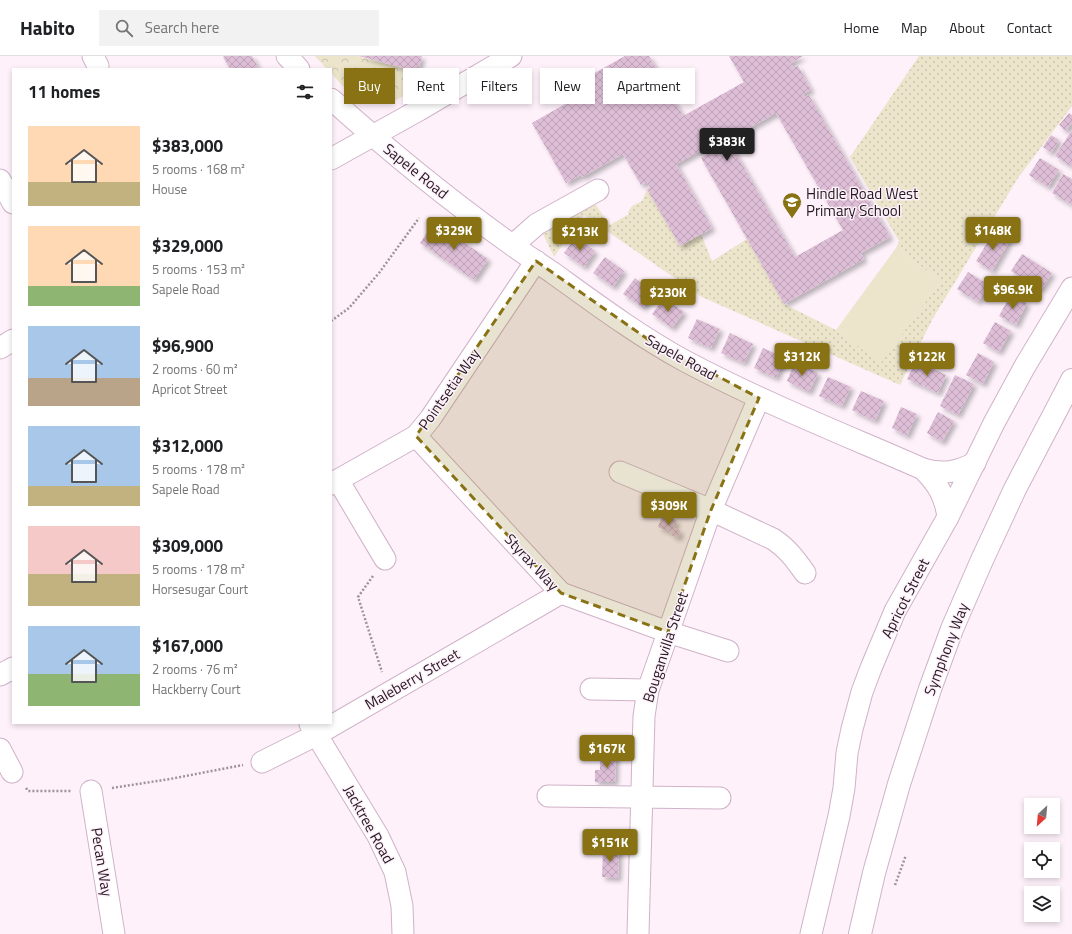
<!DOCTYPE html>
<html lang="en">
<head>
<meta charset="utf-8">
<style>
  :root { --surface:#fff; --page:#f2f2f2; --text:#202124; --muted:#757577; --line:#e0e0e0; --accent:#887214 }
  body { margin:0; font-family:"Titillium Web",sans-serif; background:var(--page); color:var(--text); height:100vh; display:flex; flex-direction:column; font-size:15px; white-space:nowrap }
  * { box-sizing:border-box; margin:0 }
  p { font-size:13px; color:var(--muted) }
  .icon { flex:none; width:22px; height:22px; fill:none; stroke:currentColor; stroke-width:2; stroke-linecap:round; stroke-linejoin:round }
  .map { position:relative; flex:1; overflow:hidden }
  .drawer { position:absolute; left:12px; top:12px; width:320px; height:656px; display:flex; flex-direction:column; background:var(--surface); border-radius:0px; box-shadow:0 2px 6px #0003 }
  .drawer>* { flex:none }
  .guide { position:absolute; left:344px; top:12px; width:380px; height:36px; display:flex; gap:8px }
  .needle { width:26px; rotate:206deg }
  .controls { position:absolute; left:1024px; top:742px; display:grid; gap:8px }
  .controls a { display:grid; place-items:center; width:36px; height:36px; border-radius:0px; background:var(--surface); box-shadow:0 2px 6px #0003; font-size:20px }
  .price { position:absolute; translate:-50% -34px; padding:0 9px; border-radius:4px; background:var(--accent); color:#fff; font-size:13px; line-height:26px; filter:drop-shadow(0 1px 2px #0008) }
  .price::after { content:''; position:absolute; left:50%; top:24px; width:12px; height:9px; margin-left:-6px; background:inherit; clip-path:polygon(0 0,100% 0,50% 100%) }
  .price.on { background:#222; color:#fff }
  ul { padding:0; list-style:none }
  li { display:flex; align-items:center; gap:12px; height:100px; padding:0 16px }
  li span { display:grid; place-items:center; flex:none; width:112px; height:80px; border-radius:0px; color:#555 }
  li>.icon { margin-inline-start:auto }
  span .icon { width:48px; height:48px; fill:#fffc; stroke-width:1 }
  li b { font-size:17px }
  h2 { display:flex; justify-content:space-between; align-items:center; height:48px; padding:0 16px; font-size:17px }
  .tag { padding:0 14px; border-radius:0px; background:var(--surface); box-shadow:0 2px 6px #0003; font-size:14px; line-height:36px }
  .tag.on { background:var(--accent); color:#fff }
  header { display:flex; align-items:center; gap:24px; box-sizing:border-box; height:56px; padding:0 20px; background:var(--surface); border-bottom:1px solid var(--line) }
  header strong { font-size:19px }
  nav { display:flex; gap:22px; margin-inline-start:auto; font-size:14px }
  .search { width:280px; height:36px; background:var(--page); display:flex; align-items:center; gap:10px; box-sizing:border-box; padding:0 14px; border-radius:0px; color:var(--muted); font-size:15px }
  .map>svg:first-child { display:block }
  .grass { fill:url(#grass-dots) }
  .park { fill:url(#park-crowns) }
  .garden { fill:#ece5cb }
  .building { fill:url(#building-cross-hatch); fill-rule:evenodd; filter:url(#shadow) }
  .lines { fill:none; stroke-linecap:round; stroke-linejoin:round }
  .minor-casing { stroke:#d0b2c9; stroke-width:23 }
  .major-casing { stroke:#d0b2c9; stroke-width:24 }
  .path { stroke:#9f939b; stroke-width:2.5; stroke-dasharray:2 2; stroke-linecap:butt }
  .minor { stroke:#fff; stroke-width:21 }
  .major { stroke:#fff; stroke-width:22 }
  .marked { fill:#887214; fill-opacity:0.2; stroke:#887214; stroke-width:3; stroke-dasharray:8 5; stroke-linejoin:round }
  .labels { text-anchor:middle; dominant-baseline:central; stroke-width:3; stroke-linejoin:round; paint-order:stroke }
  .street-label { font-size:15px; fill:#231820; stroke:#fef1fa }
  .poi-label { font-size:15px; fill:#231820; stroke:#fef1fa; text-anchor:start }
</style>
</head>
<body>
<header>
<strong>Habito</strong>
<div class="search"><svg class="icon" aria-label="search" viewBox="0 0 24 24"><circle cx="10" cy="10" r="6"/><path d="M15 15l6 6"/></svg>Search here</div>
<nav><a>Home</a><a>Map</a><a>About</a><a>Contact</a></nav>
</header>
<div class="map">
<svg width="1072" height="878" viewBox="0 0 1072 878">
  <defs>
    <pattern id="grass-dots" width="8" height="8" patternUnits="userSpaceOnUse"><rect width="8" height="8" fill="#ece5cb"/><path d="M2 2h.1M6 6h.1" fill="none" stroke="#cac4ae" stroke-width="1.8" stroke-linecap="round"/></pattern>
    <pattern id="park-crowns" width="20" height="18" patternUnits="userSpaceOnUse"><rect width="20" height="18" fill="#ece5cb"/><path d="M2 6a3 3 0 1 1 6 0M12 15a3 3 0 1 1 6 0" fill="none" stroke="#cac4ae"/></pattern>
    <pattern id="building-cross-hatch" width="8" height="8" patternUnits="userSpaceOnUse"><rect width="8" height="8" fill="#ddbed6"/><path d="M0 0l8 8M0 8l8-8" fill="none" stroke="#bda3b7"/></pattern>
    <filter id="shadow"><feDropShadow dx="3.5" dy="3.5" stdDeviation="2" flood-color="#0004"/></filter>
  </defs>
  <rect width="100%" height="100%" fill="#fef1fa"/>
  <path class="grass" d="M919,0H1072V50L1018,122L932,264L900,329L702,241L584,159L554,201L542,176L591,149H596L610,169L629,158L628,156L632,150L642,145L647,133L680,190L701,178L712,205L747,183L784,248L836,274L881,306L941,225L896,192L899,185L850,101Z"/>
  <path class="park" d="M315,0H357L428,18L426,27L389,48L350,38L331,17V13H327Z"/>
  <path class="garden" d="M896,192L941,225L881,307L836,274Z"/>
  <g class="building">
    <path d="M225,0H252L259,13H230L223,1Z"/>
    <path d="M359,0H422L419,11L415,10L414,15Z"/>
    <path d="M625,0H649L683,60L744,26L729,0H803L791,7L793,12L798,10L811,34L803,38L805,41L809,39L890,181L861,197L864,203L784,248L701,102L710,96L707,91L676,108L712,172L680,190L647,133L650,131L647,126L641,129L623,98L582,121L581,119L566,127L532,67L565,48L559,37ZM776,57L843,174L795,201L728,84Z"/>
    <path d="M1069,57L1072,59V67L1066,75L1059,69Z"/>
    <path d="M1072,74V111L1055,100Z"/>
    <path d="M1051,79L1059,84L1051,97L1043,91Z"/>
    <path d="M1040,102L1059,114L1048,131L1029,119Z"/>
    <path d="M1063,118L1072,123V149L1052,137Z"/>
    <path d="M434,166L488,203L474,224L420,187Z"/>
    <path d="M995,174L1010,184L992,215L976,205Z"/>
    <path d="M576,181L595,195L584,211L564,197Z"/>
    <path d="M1022,198L1052,217L1041,234L1011,215Z"/>
    <path d="M605,201L624,215L613,231L593,217Z"/>
    <path d="M968,216L989,229L978,246L957,233Z"/>
    <path d="M635,222L654,237L643,252L623,238Z"/>
    <path d="M1011,238L1027,247L1016,269L999,260Z"/>
    <path d="M664,242L684,256L672,272L652,258Z"/>
    <path d="M697,263L720,273L711,292L688,282Z"/>
    <path d="M995,266L1011,275L999,296L983,287Z"/>
    <path d="M730,277L753,288L744,307L721,297Z"/>
    <path d="M763,292L785,302L776,322L754,312Z"/>
    <path d="M978,297L994,306L983,328L966,319Z"/>
    <path d="M916,305L946,319L938,337L907,323Z"/>
    <path d="M795,306L818,317L809,336L787,325Z"/>
    <path d="M955,319L974,328L958,359L940,350Z"/>
    <path d="M828,321L851,331L842,350L819,340Z"/>
    <path d="M861,335L884,345L875,365L852,354Z"/>
    <path d="M901,351L917,358L907,380L892,372Z"/>
    <path d="M938,356L954,365L942,386L927,377Z"/>
    <path d="M663,458L677,465L674,472L681,475L678,482L671,479L672,477L658,471Z"/>
    <path d="M600,698H616L615,726H595V714H600Z"/>
    <path d="M603,792L619,793L618,822L602,821Z"/>
  </g>
  <g class="lines">
    <g class="minor-casing">
      <g id="minor">
        <path d="M93,0L98,10"/>
        <path d="M287,0L299,13"/>
        <path d="M331,43C389,95 449,144 512,189C526,199 540,208 553,217C596,248 639,280 685,305C762,346 843,378 923,413C943,419 957,416 975,407"/>
        <path d="M331,103L419,54L511,0"/>
        <path d="M0,124L13,147"/>
        <path d="M513,189L537,168L598,134"/>
        <path d="M0,292L13,284"/>
        <path d="M416,380L561,537L668,576L728,595"/>
        <path d="M923,413C938,428 945,440 948,461"/>
        <path d="M620,416L711,454L773,483C787,492 795,503 805,517"/>
        <path d="M338,424L385,503"/>
        <path d="M331,428L416,380L430,363L536,205"/>
        <path d="M0,619L13,612"/>
        <path d="M591,633L648,634"/>
        <path d="M310,668L378,780L395,816L402,850L403,878"/>
        <path d="M0,693L12,716"/>
        <path d="M262,706L316,679L561,537"/>
        <path d="M91,735L114,878"/>
        <path d="M548,740L720,742"/>
        <path d="M638,878L644,660L648,634L711,454L759,342"/>
        <path d="M811,878L839,760L844,732L847,697L852,673L862,636L871,612L895,555L948,461L994,367L1025,310L1072,232"/>
      </g>
    </g>
    <g class="major-casing">
      <path id="major" d="M860,878L874,817L899,728L930,633L952,573L982,504L1015,433L1072,324"/>
    </g>
    <g class="path">
      <path d="M331,265L349,252L379,217L419,162"/>
      <path d="M373,520L358,541L382,616"/>
      <path d="M26,732L28,735H71"/>
      <path d="M112,732L170,723L243,709"/>
      <path d="M895,829L906,799"/>
    </g>
    <use href="#minor" class="minor"/>
    <use href="#major" class="major"/>
  </g>
  <path class="marked" d="M536,205L649,284L759,342L711,454L668,576L561,537L416,380Z"/>
  <defs>
    <g id="school-pin" transform="scale(1)"><path d="M0 17L-7.5 6A9.5 9.5 0 1 1 7.5 6Z" fill="#887214" stroke="#fef1fa"/><path d="M0-5L7-2L0 1L-7-2ZM-4 1L0 2.5L4 1V4Q0 6-4 4Z" fill="#fff"/></g>
  </defs>
  <g fill-rule="evenodd">
    <use href="#school-pin" x="792" y="146"/>
  </g>
  <g class="labels">
    <g class="street-label">
      <text transform="translate(416 115) rotate(39)">Sapele Road</text>
      <text transform="translate(681 301) rotate(29)">Sapele Road</text>
      <text transform="translate(449 333) rotate(-55)">Pointsetia Way</text>
      <text transform="translate(532 506) rotate(47)">Styrax Way</text>
      <text transform="translate(905 542) rotate(-63)">Apricot Street</text>
      <text transform="translate(665 591) rotate(-72)">Bouganvilla Street</text>
      <text transform="translate(946 593) rotate(-69)">Symphony Way</text>
      <text transform="translate(412 623) rotate(-30)">Maleberry Street</text>
      <text transform="translate(369 768) rotate(61)">Jacktree Road</text>
      <text transform="translate(102 806) rotate(81)">Pecan Way</text>
    </g>
    <g class="poi-label">
      <text x="806" y="137">Hindle Road West<tspan x="806" dy="17">Primary School</tspan></text>
    </g>
  </g>
</svg>
<div class="controls">
<a><svg class="needle" viewBox="-14 -14 28 28"><path d="M0-13l5 13h-10z" fill="#e53935"/><path d="M0 13l5-13h-10z" fill="#757577"/></svg></a>
<a><svg class="icon" aria-label="locate" viewBox="0 0 24 24"><circle cx="12" cy="12" r="6"/><path d="M12 2v4M12 18v4M2 12h4M18 12h4"/></svg></a>
<a><svg class="icon" aria-label="layers" viewBox="0 0 24 24"><path d="M12 4l9 5-9 5-9-5zM3 14l9 5 9-5"/></svg></a>
</div>
<b class="price on" style="left:727px;top:106px">$383K</b>
<b class="price" style="left:454px;top:195px">$329K</b>
<b class="price" style="left:993px;top:195px">$148K</b>
<b class="price" style="left:580px;top:196px">$213K</b>
<b class="price" style="left:1013px;top:254px">$96.9K</b>
<b class="price" style="left:668px;top:257px">$230K</b>
<b class="price" style="left:802px;top:321px">$312K</b>
<b class="price" style="left:927px;top:321px">$122K</b>
<b class="price" style="left:669px;top:470px">$309K</b>
<b class="price" style="left:607px;top:713px">$167K</b>
<b class="price" style="left:610px;top:807px">$151K</b>
<div class="guide">
<a class="tag on">Buy</a>
<a class="tag">Rent</a>
<a class="tag">Filters</a>
<a class="tag">New</a>
<a class="tag">Apartment</a>
</div>
<section class="drawer">
<h2>11 homes<svg class="icon" aria-label="filters" viewBox="0 0 24 24"><path d="M4 7h16M4 17h16"/><circle cx="9" cy="7" r="2"/><circle cx="15" cy="17" r="2"/></svg></h2>
<ul>
<li><span style="background:linear-gradient(#ffd9b3 70%,#c2b280 0)"><svg class="icon" aria-label="home" viewBox="0 0 24 24"><path d="M3 11l9-7 9 7M6 9v11h12V9"/></svg></span><div><b>$383,000</b><p>5 rooms · 168 m²</p><p>House</p></div></li>
<li><span style="background:linear-gradient(#ffd9b3 75%,#8fb573 0)"><svg class="icon" aria-label="home" viewBox="0 0 24 24"><path d="M3 11l9-7 9 7M6 9v11h12V9"/></svg></span><div><b>$329,000</b><p>5 rooms · 153 m²</p><p>Sapele Road</p></div></li>
<li><span style="background:linear-gradient(#a9c7e8 65%,#b9a48a 0)"><svg class="icon" aria-label="home" viewBox="0 0 24 24"><path d="M3 11l9-7 9 7M6 9v11h12V9"/></svg></span><div><b>$96,900</b><p>2 rooms · 60 m²</p><p>Apricot Street</p></div></li>
<li><span style="background:linear-gradient(#a9c7e8 75%,#c2b280 0)"><svg class="icon" aria-label="home" viewBox="0 0 24 24"><path d="M3 11l9-7 9 7M6 9v11h12V9"/></svg></span><div><b>$312,000</b><p>5 rooms · 178 m²</p><p>Sapele Road</p></div></li>
<li><span style="background:linear-gradient(#f6c9c9 60%,#c2b280 0)"><svg class="icon" aria-label="home" viewBox="0 0 24 24"><path d="M3 11l9-7 9 7M6 9v11h12V9"/></svg></span><div><b>$309,000</b><p>5 rooms · 178 m²</p><p>Horsesugar Court</p></div></li>
<li><span style="background:linear-gradient(#a9c7e8 60%,#8fb573 0)"><svg class="icon" aria-label="home" viewBox="0 0 24 24"><path d="M3 11l9-7 9 7M6 9v11h12V9"/></svg></span><div><b>$167,000</b><p>2 rooms · 76 m²</p><p>Hackberry Court</p></div></li>
</ul>
</section>
</div>
</body>
</html>
